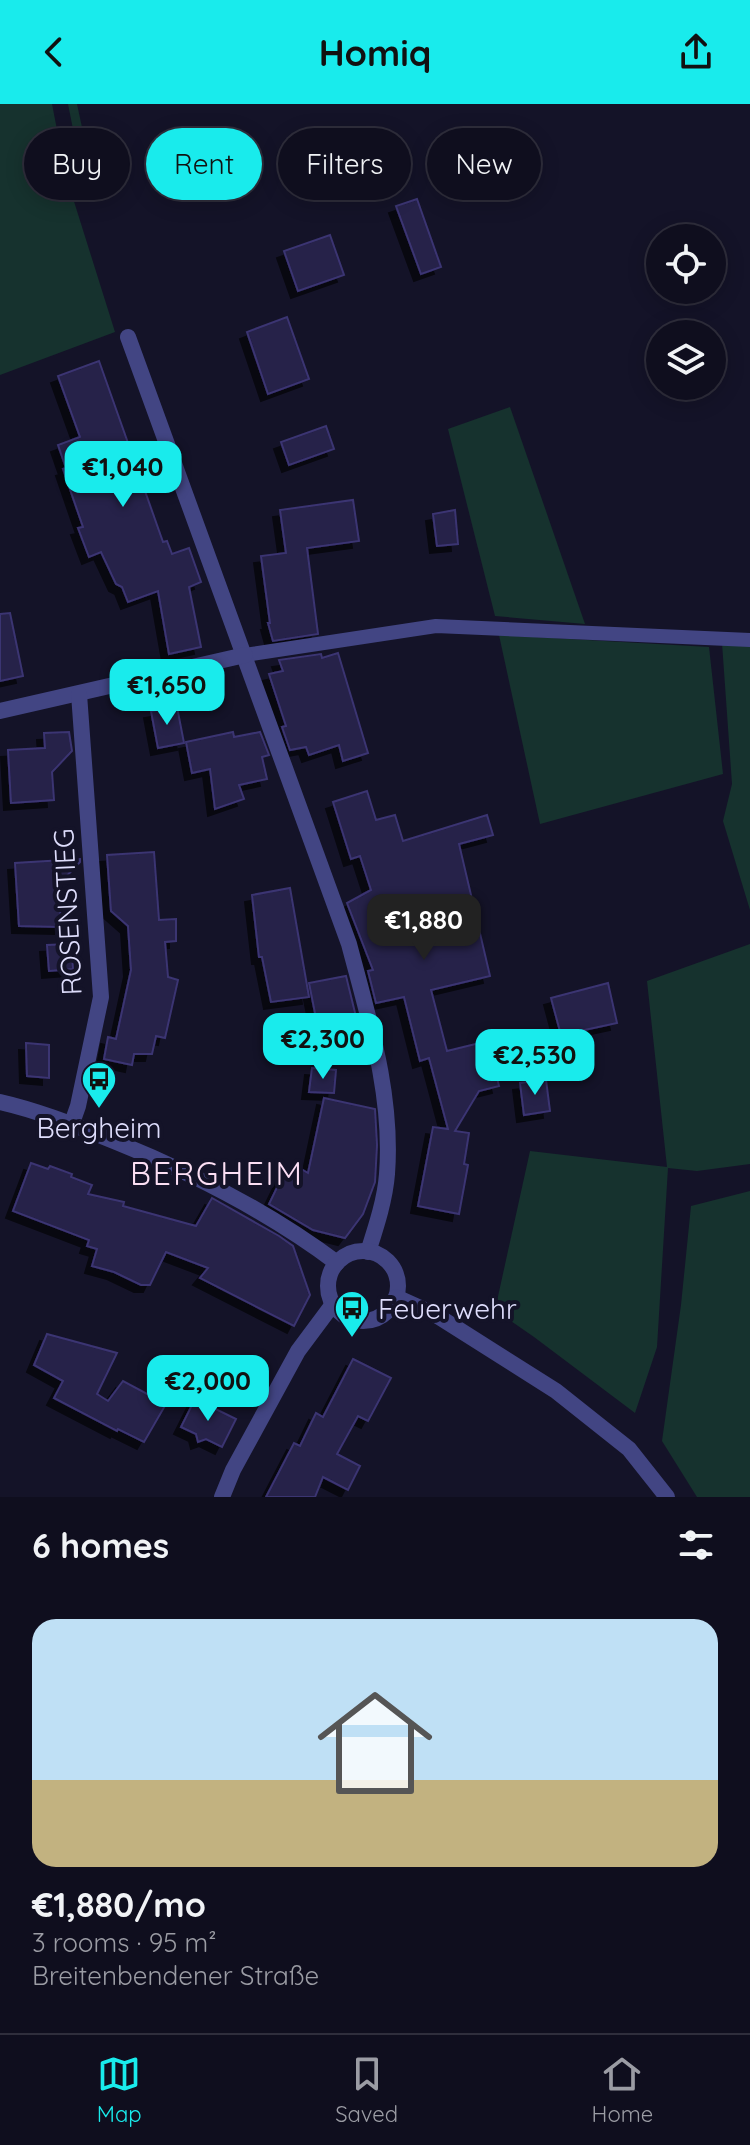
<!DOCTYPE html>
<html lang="en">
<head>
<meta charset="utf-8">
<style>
  :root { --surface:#0f0e1e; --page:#181727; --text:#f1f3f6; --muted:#9b9ca4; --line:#2f2e3c; --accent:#19ebec }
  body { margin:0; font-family:Quicksand,sans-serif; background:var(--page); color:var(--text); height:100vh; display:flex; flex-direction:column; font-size:30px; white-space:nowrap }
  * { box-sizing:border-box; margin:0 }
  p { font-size:26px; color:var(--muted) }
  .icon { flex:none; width:44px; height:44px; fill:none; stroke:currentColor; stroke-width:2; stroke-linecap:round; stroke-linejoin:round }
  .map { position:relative; height:1393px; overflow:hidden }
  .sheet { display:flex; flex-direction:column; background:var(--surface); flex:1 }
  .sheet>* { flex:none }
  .top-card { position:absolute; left:24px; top:24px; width:702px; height:72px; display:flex; gap:16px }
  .fabs { position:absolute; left:646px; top:120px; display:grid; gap:16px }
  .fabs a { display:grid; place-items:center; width:80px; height:80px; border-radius:50%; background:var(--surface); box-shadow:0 4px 20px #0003,0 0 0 2px var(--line); font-size:40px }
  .price { position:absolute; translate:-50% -68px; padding:0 18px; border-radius:16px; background:var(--accent); color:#111; font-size:26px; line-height:52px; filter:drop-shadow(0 2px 4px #0008) }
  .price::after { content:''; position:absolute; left:50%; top:48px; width:24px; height:18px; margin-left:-12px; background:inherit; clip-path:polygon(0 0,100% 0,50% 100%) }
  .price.on { background:#222; color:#fff }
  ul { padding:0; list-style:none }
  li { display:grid; align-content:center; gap:16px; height:424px; padding:0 32px }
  li span { display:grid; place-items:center; height:248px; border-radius:24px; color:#555 }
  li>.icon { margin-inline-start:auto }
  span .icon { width:144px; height:144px; fill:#fffc; stroke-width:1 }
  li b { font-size:34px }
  h2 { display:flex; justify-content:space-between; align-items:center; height:96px; padding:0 32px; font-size:34px }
  .chip { padding:0 28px; border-radius:36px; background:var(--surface); box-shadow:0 4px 20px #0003,0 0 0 2px var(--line); font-size:28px; line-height:72px }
  .chip.on { background:var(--accent); color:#111 }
  header { display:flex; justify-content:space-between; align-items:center; height:104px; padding:0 32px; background:var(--accent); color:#111; font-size:36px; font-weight:800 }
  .tabs { display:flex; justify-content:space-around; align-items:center; height:112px; border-top:2px solid var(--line); background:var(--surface); font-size:22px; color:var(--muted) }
  .tabs a { display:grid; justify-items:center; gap:4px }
  .tabs .on { color:var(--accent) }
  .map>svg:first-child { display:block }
  .green { fill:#16322e }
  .building { fill:#252048; stroke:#3b3472; stroke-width:2; filter:url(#shadow) }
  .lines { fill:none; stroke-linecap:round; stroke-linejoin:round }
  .service { stroke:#424583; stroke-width:14 }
  .minor { stroke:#424583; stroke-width:16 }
  .tertiary { stroke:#424583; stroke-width:16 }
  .labels { text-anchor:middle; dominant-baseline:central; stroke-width:8; stroke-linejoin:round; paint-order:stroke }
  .street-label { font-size:28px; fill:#deddfc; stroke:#141328 }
  .poi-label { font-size:28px; fill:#deddfc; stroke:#141328 }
  .quarter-label { font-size:32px; letter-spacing:2px; fill:#fcdff4; stroke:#141328 }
</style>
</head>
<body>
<header><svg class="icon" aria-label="back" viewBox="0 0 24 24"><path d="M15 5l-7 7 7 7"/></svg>Homiq<svg class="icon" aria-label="share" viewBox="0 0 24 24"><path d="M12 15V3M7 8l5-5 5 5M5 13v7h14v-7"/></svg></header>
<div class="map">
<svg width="750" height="1393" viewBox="0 0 750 1393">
  <defs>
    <filter id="shadow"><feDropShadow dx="-7" dy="7" stdDeviation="0" flood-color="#0009"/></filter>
  </defs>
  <rect width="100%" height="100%" fill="#141328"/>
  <g class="green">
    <path d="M0,0H52L66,72L115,228L0,271Z"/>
    <path d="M68,0H77L86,42L77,45Z"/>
    <path d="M510,303L585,520L495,512L448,325Z"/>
    <path d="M499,531L709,543L723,670L540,720Z"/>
    <path d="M722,539L750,541V806L723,717L732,680Z"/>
    <path d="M750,840V1060L697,1067L668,1064L657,1243L635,1309L534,1233L495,1206L530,1047L667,1063L647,877Z"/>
    <path d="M750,1087V1393H697L662,1337L681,1201L691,1102Z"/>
  </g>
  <g class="building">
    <path d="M417,95L441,163L421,170L396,102Z"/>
    <path d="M330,131L344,171L298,187L284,147Z"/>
    <path d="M287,213L309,275L268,290L247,228Z"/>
    <path d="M99,257L163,438L167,437L172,450L189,444L201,478L189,483L201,543L169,550L158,487L128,498L122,483L116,480L101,448L89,453L78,424L83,423L63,365L66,364L58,341L80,333L58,272Z"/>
    <path d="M326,322L334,345L289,361L281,338Z"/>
    <path d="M353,396L359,437L307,444L318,530L273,537L268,519H270L261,452L286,449L280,406Z"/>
    <path d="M455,406L458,440L437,442L433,410Z"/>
    <path d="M10,509L23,572L0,577V510Z"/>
    <path d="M338,549L368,649L343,657L339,641L309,651L306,643L290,646L282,623L286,622L269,570L283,567L279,556L321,550L322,554Z"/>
    <path d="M177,603L184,639L158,644L151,607Z"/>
    <path d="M69,628L72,647L52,668L54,696L11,699L8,646L45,644L44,629Z"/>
    <path d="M233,628L234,633L260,628L269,651L262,653L267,675L239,681L244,695L215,705L210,665L192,669L186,638Z"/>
    <path d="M367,687L376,716L395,711L403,737L487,711L493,731L459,740L490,872L431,886L447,947L488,937L499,982L479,987L455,1027L469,1029L464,1060L468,1061L459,1110L418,1102L433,1023L448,1025L429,954L420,957L404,893L376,899L368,867L373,866L347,799L371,786L360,752L351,755L333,698Z"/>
    <path d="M154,748L159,816L176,815V837L165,838L168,873L178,876L165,934L156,932L152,950H134L132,961L104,955L108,933L116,935L131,866L128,822L111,807L107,751Z"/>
    <path d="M80,755V758L59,780L61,823L19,822L15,759Z"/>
    <path d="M290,784L309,893L271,898L262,853H259L252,791Z"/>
    <path d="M71,840L73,865L49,867L47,841Z"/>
    <path d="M346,872L358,921L319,929L309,879Z"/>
    <path d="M608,879L617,919L561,931L551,894Z"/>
    <path d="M26,939L49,941V974L27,972Z"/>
    <path d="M312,964L336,966L334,989L309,988Z"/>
    <path d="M546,976L550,1007L524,1011L520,979Z"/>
    <path d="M324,994L375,1005L377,1041L375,1078L363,1110L345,1134L313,1126L269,1100L283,1071L289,1074L296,1062L308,1069Z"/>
    <path d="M31,1059L48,1065L50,1062L72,1070L71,1073L92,1081L88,1090L124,1098L123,1102L196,1122L212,1094L279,1132L293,1142L310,1191L294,1222L200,1174L208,1164L166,1148L150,1181H141L114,1168L92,1162L97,1145L87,1142L89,1136L13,1107Z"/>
    <path d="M47,1230L117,1249L97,1290L108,1297L123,1277L166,1300L144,1338L118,1325L117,1327L54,1294L63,1277L34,1261Z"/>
    <path d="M353,1255L391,1274L368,1317L358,1312L337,1350L360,1362L348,1386L323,1373L315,1393H266L294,1339L300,1342L316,1309L323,1313Z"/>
    <path d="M195,1295L236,1315L222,1343L206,1335L198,1338L196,1330L181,1323Z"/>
  </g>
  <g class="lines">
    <path class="service" d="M245,551L436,522L750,536"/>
    <g class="minor">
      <path d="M128,233L349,840C369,916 393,991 387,1070C385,1096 376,1123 368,1148"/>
      <path d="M0,607L245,551"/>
      <path d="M72,1019L78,1002L101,893L79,590"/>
    </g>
    <g class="tertiary">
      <path d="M0,998C40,1007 78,1022 116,1038C195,1070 269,1108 337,1159"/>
      <circle cx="363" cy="1182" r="35"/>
      <path d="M396,1193L436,1211L556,1287L629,1345L667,1393"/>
      <path d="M222,1393L233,1366L298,1247L333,1200"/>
    </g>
  </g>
  <defs>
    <g id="bus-pin" transform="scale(1.8)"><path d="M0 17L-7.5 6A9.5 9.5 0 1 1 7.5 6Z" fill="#19ebec" stroke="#141328"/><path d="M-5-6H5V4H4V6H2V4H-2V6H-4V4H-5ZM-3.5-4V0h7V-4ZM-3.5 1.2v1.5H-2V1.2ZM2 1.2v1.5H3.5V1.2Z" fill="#111"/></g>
  </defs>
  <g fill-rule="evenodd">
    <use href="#bus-pin" x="99" y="975"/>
    <use href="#bus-pin" x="352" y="1204"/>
  </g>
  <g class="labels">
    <g class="street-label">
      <text transform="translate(67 808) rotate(-93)">ROSENSTIEG</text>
    </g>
    <g class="poi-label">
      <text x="99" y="1023">Bergheim</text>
      <text x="378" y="1204" text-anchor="start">Feuerwehr</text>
    </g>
    <g class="quarter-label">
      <text x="217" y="1069">BERGHEIM</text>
    </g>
  </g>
</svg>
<div class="fabs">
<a><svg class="icon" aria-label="locate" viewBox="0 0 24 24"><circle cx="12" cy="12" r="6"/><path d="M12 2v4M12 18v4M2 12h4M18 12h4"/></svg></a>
<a><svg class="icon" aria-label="layers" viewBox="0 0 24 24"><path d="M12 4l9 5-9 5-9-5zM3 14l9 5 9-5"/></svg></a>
</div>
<b class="price" style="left:123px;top:405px">€1,040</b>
<b class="price" style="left:167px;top:623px">€1,650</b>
<b class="price on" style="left:424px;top:858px">€1,880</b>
<b class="price" style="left:323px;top:977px">€2,300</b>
<b class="price" style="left:535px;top:993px">€2,530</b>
<b class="price" style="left:208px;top:1319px">€2,000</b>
<div class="top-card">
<a class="chip">Buy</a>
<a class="chip on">Rent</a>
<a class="chip">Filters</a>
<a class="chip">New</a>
</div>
</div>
<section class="sheet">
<h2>6 homes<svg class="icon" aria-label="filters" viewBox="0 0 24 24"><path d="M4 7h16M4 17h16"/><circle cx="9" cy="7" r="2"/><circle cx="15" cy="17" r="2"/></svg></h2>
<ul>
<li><span style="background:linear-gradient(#bfe0f5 65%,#c2b280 0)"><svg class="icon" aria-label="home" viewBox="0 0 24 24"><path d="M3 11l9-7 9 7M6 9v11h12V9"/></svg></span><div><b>€1,880/mo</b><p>3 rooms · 95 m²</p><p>Breitenbendener Straße</p></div></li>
</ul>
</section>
<nav class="tabs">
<a class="on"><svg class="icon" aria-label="map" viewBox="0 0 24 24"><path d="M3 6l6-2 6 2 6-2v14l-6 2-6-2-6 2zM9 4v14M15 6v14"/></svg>Map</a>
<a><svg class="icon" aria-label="saved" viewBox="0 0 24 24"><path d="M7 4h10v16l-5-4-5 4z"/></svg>Saved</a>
<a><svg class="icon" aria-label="home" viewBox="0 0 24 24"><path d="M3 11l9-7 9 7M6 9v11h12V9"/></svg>Home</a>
</nav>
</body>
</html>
